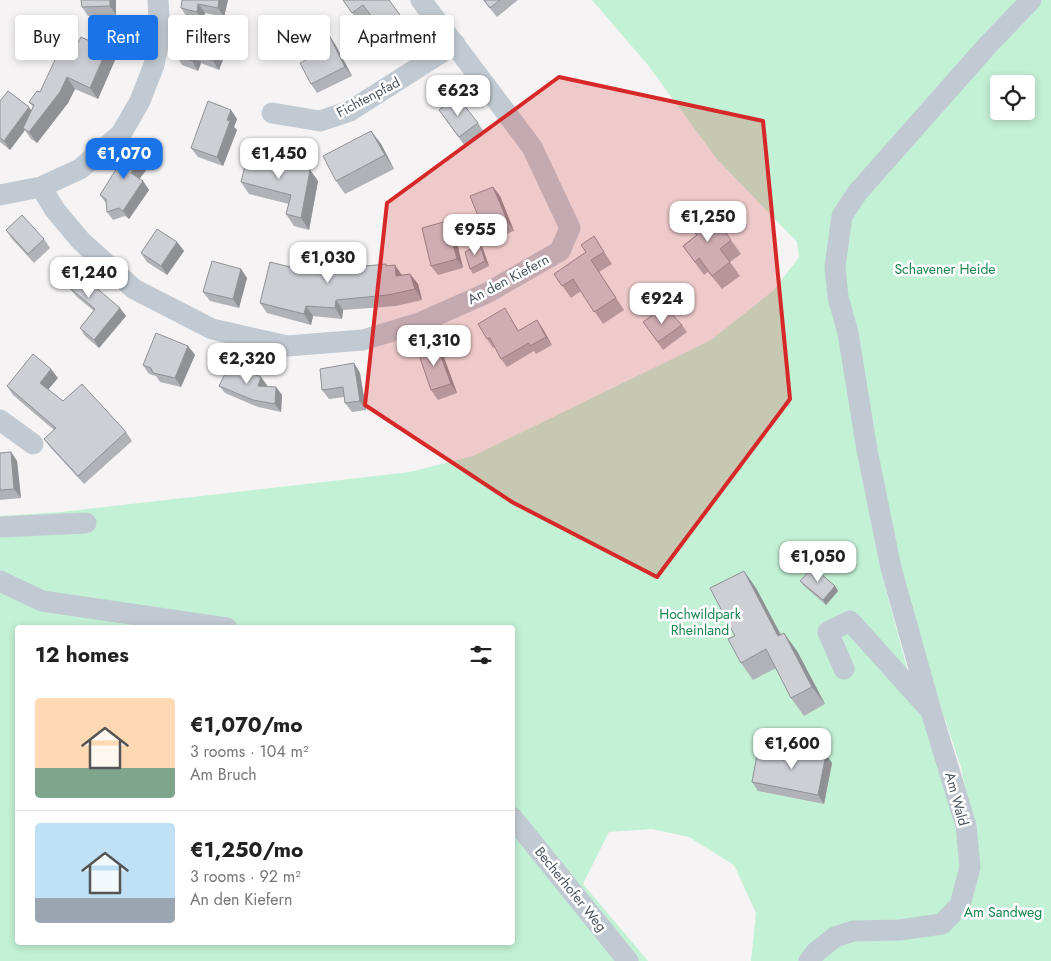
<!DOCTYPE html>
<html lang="en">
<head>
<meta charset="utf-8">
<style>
  :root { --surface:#fff; --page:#f2f2f2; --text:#222; --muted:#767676; --line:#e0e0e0; --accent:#1a73e8 }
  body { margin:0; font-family:Jost,sans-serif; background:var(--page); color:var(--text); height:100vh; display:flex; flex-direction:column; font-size:19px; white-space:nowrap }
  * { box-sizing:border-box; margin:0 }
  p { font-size:16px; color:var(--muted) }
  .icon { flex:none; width:28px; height:28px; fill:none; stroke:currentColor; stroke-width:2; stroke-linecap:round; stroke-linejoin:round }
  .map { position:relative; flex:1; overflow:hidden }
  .sheet { position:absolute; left:15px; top:625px; width:500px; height:320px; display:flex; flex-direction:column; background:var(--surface); border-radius:5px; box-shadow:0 2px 8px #0003 }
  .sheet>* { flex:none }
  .top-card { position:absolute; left:15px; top:15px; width:500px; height:45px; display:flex; gap:10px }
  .buttons { position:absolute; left:990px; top:75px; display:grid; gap:10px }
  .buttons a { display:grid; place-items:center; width:45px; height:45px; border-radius:5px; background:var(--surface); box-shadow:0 2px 8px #0003; font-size:25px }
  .price { position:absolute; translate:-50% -42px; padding:0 11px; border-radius:10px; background:#fff; color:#222; font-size:16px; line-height:32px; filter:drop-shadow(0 1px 2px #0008) }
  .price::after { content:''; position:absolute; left:50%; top:30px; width:15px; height:11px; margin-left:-8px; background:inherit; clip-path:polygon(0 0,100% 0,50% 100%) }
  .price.selected { background:var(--accent); color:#fff }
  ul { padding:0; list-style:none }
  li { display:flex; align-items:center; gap:15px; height:125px; padding:0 20px }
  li+li { border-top:1px solid var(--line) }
  li span { display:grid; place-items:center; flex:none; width:140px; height:100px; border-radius:5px; color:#555 }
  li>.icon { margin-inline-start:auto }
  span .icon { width:60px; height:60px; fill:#fffc; stroke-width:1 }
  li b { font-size:21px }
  h2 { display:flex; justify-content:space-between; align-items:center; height:60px; padding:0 20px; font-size:21px }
  .tag { padding:0 18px; border-radius:5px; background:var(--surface); box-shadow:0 2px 8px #0003; font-size:18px; line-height:45px }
  .tag.selected { background:var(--accent); color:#fff }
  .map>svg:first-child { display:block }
  .green { fill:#c3f1d5; fill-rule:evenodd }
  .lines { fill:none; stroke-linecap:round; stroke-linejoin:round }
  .minor { stroke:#c1cad2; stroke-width:21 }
  .wall { fill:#b0b2b7 }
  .shaded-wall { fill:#909195 }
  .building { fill:#cdcfd5; stroke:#909195 }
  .marked { fill:#d62828; fill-opacity:0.2; stroke:#d62828; stroke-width:4; stroke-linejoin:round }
  .labels { text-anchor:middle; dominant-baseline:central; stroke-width:5; stroke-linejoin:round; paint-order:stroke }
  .street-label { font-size:14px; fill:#4a5661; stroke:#fff }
  .park-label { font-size:14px; fill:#17864f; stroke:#fff }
</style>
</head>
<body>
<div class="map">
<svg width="1051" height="961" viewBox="0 0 1051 961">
  <rect width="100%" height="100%" fill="#f5f3f3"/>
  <path class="green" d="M592,0H1051V961H751L756,913L734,865L689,837L652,829L609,832L583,884L648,961H0V516L61,512L410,472L473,456L711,340L774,290L799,257L797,242L716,158L648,65ZM999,84H1026V111H999ZM881,571L928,669L961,767L964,783L911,683ZM18,628H512V942H18Z"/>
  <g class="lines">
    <g class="minor">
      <path d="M272,113L320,121L350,111L455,44"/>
      <path d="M41,187L55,210L81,241L134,289L212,329L287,346L363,340L419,323L487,293L560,251L570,228L532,147L421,0"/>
      <path d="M0,195L41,187L80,169L121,134L140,101L154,65L160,35L158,0"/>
      <path d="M0,420L33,444"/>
      <path d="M0,527L86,523"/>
      <path d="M0,581L42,601L227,628"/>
      <path d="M931,711L891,568L867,450L848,333L838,297L835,267L842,216L857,193L987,46L1031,0"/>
      <path d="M512,817L628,961"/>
      <path d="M809,961L816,952L835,937L853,931L899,930L942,924L960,905L970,867L966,826L931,711L850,621L828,632L844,669"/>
    </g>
  </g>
  <g class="wall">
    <path d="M116,0V15L88,16L82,7Z"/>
    <path d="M182,0H228L224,17L205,13L203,21L187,17L181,8Z"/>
    <path d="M343,0H389L408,26L389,40L371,16L360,24Z"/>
    <path d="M483,0H518L497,17Z"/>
    <path d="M221,40L227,49L219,70L201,63L198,71L182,65L176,55Z"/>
    <path d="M335,44L352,76L317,93L311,84Z"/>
    <path d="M73,52L115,60L98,99L75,89L68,103L37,143L31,139L25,130L10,150L0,142V101L29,107L31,111L33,107L29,102L40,92Z"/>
    <path d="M231,110L237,119L234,127L237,130L223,166L198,157L191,148Z"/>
    <path d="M445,119L478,123L484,132L465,146Z"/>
    <path d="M371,131L381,144L394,169L345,194L336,181Z"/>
    <path d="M148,152L154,160L139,179L143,181L149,190L129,219L125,216L113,220L107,212V204L100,195Z"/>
    <path d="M310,170L318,181L309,230L294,226L286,214L289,204L249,194L241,182Z"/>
    <path d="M493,187L500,196L514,231L491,240L484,231Z"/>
    <path d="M6,230L44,239L50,248L34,263L12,239Z"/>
    <path d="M454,230L463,268L438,275L431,266Z"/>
    <path d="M696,235L731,240L741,254L730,262L740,276L722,289L708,272L704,275L683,246Z"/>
    <path d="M594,236L612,264L599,272L624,310L603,324L581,291L571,298L554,274L586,252Z"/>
    <path d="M177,242L184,251L167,275L147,262L141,253Z"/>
    <path d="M483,249L489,266L473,274L470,269Z"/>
    <path d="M319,254L326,265L325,270L395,265L402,275L410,274L418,284L422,300L396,306L343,310L342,319L313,316L311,325L267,313L260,303L294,268Z"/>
    <path d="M241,269L247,278L239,308L210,301L203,292Z"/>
    <path d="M55,270L86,279L126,316L99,348L85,336L80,328L94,311L77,297L61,278Z"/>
    <path d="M658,316L682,325L687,332L663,350L643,322Z"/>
    <path d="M510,317L519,331L537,320L552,345L536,354L534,351L507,367L501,359L495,347L493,348L487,339Z"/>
    <path d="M436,343L442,352L457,393L438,400L431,390Z"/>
    <path d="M188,346L195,355L181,387L160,382L156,376L149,374L143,365Z"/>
    <path d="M354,363L360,373L366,410L352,412L345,403L344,397L329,399L322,390Z"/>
    <path d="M58,378L48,389L63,401L126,432L132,441L84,484L50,447L44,439L54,430L13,395L7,386Z"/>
    <path d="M267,385L266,387H276L282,395L281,412L258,407L225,393L219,386Z"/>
    <path d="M11,452L17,461L21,498L0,500V453Z"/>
    <path d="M800,581L835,586L838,591L826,605L804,586Z"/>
    <path d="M756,588L781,635L797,651L825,704L804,716L791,698L776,668L753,680L741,663L735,636Z"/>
    <path d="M815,742L821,751V753L832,763L824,804L758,791L752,782L800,750Z"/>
  </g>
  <g class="shaded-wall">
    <path d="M110,0H116V15L110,6Z"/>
    <path d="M219,0H228L224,17L218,8Z"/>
    <path d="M198,4L205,13L203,21L197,12Z"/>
    <path d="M329,35L335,44L352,76L345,67Z"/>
    <path d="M221,40L227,49L219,70L213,61Z"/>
    <path d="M107,49L115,60L98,99L90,88Z"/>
    <path d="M194,54L201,63L198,71L192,61Z"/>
    <path d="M67,77L75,89L68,103L37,143L29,132Z"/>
    <path d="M29,107L35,116L23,128L25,130L10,150L4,141Z"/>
    <path d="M231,110L237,119L234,127L237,130L223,166L217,157L227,120Z"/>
    <path d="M371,131L381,144L394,169L385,155Z"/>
    <path d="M148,152L154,160L137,182L131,173Z"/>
    <path d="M310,170L318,181L309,230L301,218Z"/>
    <path d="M143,181L149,190L129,219L123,211Z"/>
    <path d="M493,187L500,196L514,231L508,222Z"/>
    <path d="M447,221L454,230L463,268L457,259Z"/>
    <path d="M177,242L184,251L167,275L161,266Z"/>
    <path d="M480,244L483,249L489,266L485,261Z"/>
    <path d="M319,254L326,265L322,281L315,271Z"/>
    <path d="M395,265L402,276H396Z"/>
    <path d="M241,269L247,278L239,308L233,299Z"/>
    <path d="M410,274L418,284L422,300L415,289Z"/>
    <path d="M336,300L343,310L342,319L335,308Z"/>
    <path d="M306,306L313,316L311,325L304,314Z"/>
    <path d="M120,308L126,316L99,348L94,340Z"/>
    <path d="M537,320L543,329L552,345L546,337Z"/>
    <path d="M436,343L442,352L457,393L451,384Z"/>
    <path d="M188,346L195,355L181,387L175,378Z"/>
    <path d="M354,363L360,373L366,410L360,401Z"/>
    <path d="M51,369L58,378L47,391L40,383Z"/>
    <path d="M261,377L267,385L263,394L258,386Z"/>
    <path d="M276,387L282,395L281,412L275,404Z"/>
    <path d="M11,452L17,461L21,498L14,489Z"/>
    <path d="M744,571L756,588L791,654L778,636Z"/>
    <path d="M835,586L838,591L826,605L823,600Z"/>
    <path d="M784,633L797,651L825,704L812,687Z"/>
    <path d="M815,742L821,751L820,761L813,752Z"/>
    <path d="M826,754L832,763L824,804L818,795Z"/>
  </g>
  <g class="building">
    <path d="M81,0H110V6L82,7Z"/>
    <path d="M182,0H219L218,8L198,4L197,12L181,8Z"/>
    <path d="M343,0H389L400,15L381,29L363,5L352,13Z"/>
    <path d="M484,0H500L490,8Z"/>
    <path d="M187,27L221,40L213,61L194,54L192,61L176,55Z"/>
    <path d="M329,35L345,67L311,84L300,63L321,52L316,42Z"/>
    <path d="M81,37L107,49L90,88L67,77L60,92L29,132L23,128L34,105L29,102L37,91L40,92L61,47L73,52Z"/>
    <path d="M8,91L29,107L4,141L0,138V101Z"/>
    <path d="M457,96L478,123L459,137L439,110Z"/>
    <path d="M208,101L231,110L227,120L230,121L217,157L191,148Z"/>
    <path d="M371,131L385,155L336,181L323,156Z"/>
    <path d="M136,142L148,152L131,173L143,181L123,211L119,208L107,212L106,199L100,195L125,155Z"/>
    <path d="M248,154L310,170L301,218L286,214L291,195L241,182Z"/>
    <path d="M493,187L508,222L484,231L470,196Z"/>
    <path d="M709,210L731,240L720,249L730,262L712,276L699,258L695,262L683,246L697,235L689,225Z"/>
    <path d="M22,215L44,239L28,254L6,230Z"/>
    <path d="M447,221L457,259L431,266L422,228Z"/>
    <path d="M157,229L177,242L161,266L141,253Z"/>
    <path d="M594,236L604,252L591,260L616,298L594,312L573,279L562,286L554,274L586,252L581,245Z"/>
    <path d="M480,244L485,261L470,269L465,252Z"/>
    <path d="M299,249L319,254L315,271L386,264V266L395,265L396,276L410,274L415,289L388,295L336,300L335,308L306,306L304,314L260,303L270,262L294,268Z"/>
    <path d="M68,259L86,279L120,308L94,340L80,328L95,309L71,289L55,270Z"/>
    <path d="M212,261L241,269L233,299L203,292Z"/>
    <path d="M505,308L518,331L537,320L546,337L530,346L529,343L501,359L490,338L487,339L478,324Z"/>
    <path d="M667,309L682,325L658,342L643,322L655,313L658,316Z"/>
    <path d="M156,333L188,346L175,378L153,373L151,368L143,365Z"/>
    <path d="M436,343L451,384L431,390L417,349Z"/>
    <path d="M33,354L51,369L40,383L63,401L82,384L126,432L78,476L44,439L56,428L7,386Z"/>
    <path d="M354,363L360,401L345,403L343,387L322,390L320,369Z"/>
    <path d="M230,364L261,377L258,386L276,387L275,404L253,400L219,386Z"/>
    <path d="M11,452L14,489L0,490V453Z"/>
    <path d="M813,567L835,586L823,600L800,581Z"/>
    <path d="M744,571L778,636L784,633L812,687L791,698L766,649L741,663L728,639L735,636L710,588Z"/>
    <path d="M802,740L815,742L813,752L826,754L818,795L752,782L757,755L784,760L786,747L800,750Z"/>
  </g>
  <path class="marked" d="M559,77L763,121L790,399L657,577L512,502L365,405L387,203Z"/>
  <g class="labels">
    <g class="street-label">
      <text transform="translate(368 97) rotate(-28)">Fichtenpfad</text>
      <text transform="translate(508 279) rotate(-28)">An den Kiefern</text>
      <text transform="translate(957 799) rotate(75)">Am Wald</text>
      <text transform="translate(571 889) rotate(51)">Becherhofer Weg</text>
    </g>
    <g class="park-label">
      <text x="945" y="269">Schavener Heide</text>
      <text x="700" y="614">Hochwildpark<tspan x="700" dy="16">Rheinland</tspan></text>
      <text x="1003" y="912">Am Sandweg</text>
    </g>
  </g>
</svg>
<div class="buttons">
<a><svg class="icon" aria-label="locate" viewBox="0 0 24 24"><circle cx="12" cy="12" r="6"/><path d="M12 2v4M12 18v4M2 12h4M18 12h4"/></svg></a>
</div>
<b class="price" style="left:458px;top:117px">€623</b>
<b class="price selected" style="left:124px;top:180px">€1,070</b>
<b class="price" style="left:279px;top:180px">€1,450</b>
<b class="price" style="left:708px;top:243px">€1,250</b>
<b class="price" style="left:475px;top:256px">€955</b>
<b class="price" style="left:328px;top:284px">€1,030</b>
<b class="price" style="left:89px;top:299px">€1,240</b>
<b class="price" style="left:662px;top:325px">€924</b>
<b class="price" style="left:434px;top:367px">€1,310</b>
<b class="price" style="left:247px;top:385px">€2,320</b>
<b class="price" style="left:818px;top:583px">€1,050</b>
<b class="price" style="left:792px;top:770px">€1,600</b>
<div class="top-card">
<a class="tag">Buy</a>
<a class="tag selected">Rent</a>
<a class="tag">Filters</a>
<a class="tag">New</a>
<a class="tag">Apartment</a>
</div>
<section class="sheet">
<h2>12 homes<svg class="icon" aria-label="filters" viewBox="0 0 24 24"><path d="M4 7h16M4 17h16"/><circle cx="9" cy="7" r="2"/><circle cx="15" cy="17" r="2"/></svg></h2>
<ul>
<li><span style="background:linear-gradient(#ffd9b3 70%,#7fa58c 0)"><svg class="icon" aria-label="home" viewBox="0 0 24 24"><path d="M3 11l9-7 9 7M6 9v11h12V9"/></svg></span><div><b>€1,070/mo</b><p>3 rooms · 104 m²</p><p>Am Bruch</p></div></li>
<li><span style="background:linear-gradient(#bfe0f5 75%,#9aa5b1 0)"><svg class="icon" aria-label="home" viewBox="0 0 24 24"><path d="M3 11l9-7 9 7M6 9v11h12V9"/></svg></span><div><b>€1,250/mo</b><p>3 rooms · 92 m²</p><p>An den Kiefern</p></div></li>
</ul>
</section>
</div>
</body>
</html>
